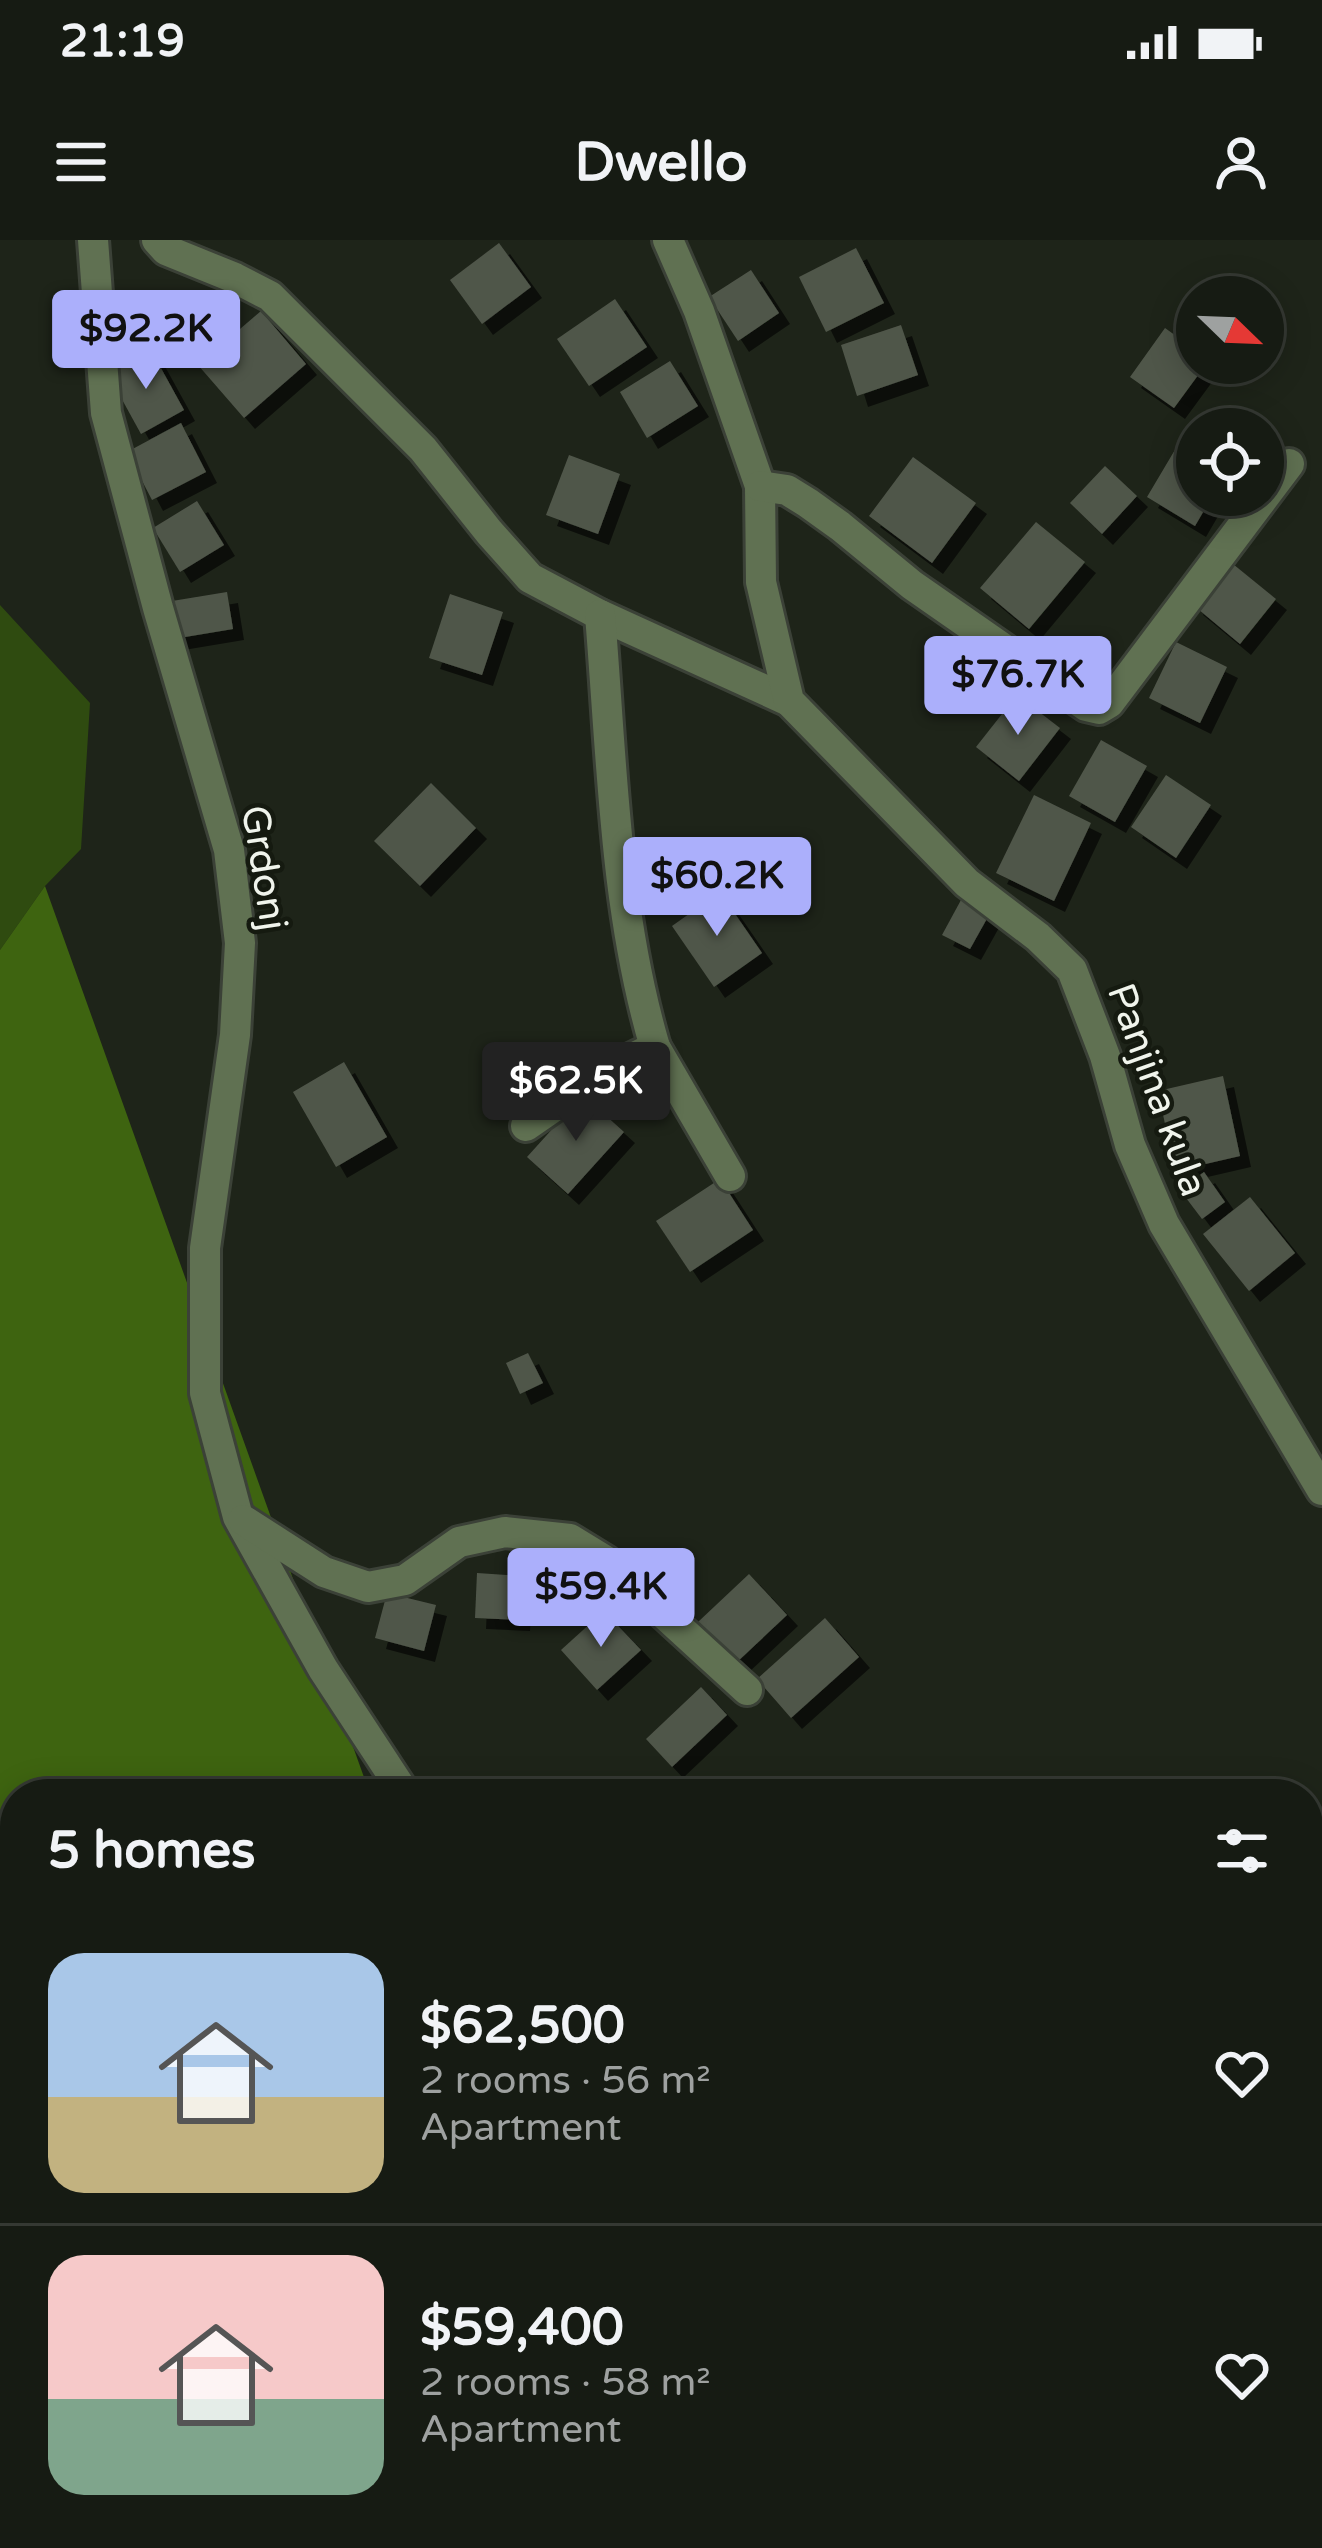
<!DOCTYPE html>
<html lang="en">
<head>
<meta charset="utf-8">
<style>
  :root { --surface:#161b13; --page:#232821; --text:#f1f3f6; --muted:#9ea1a0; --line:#353933; --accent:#abaffb }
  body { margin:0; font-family:"Varela Round",sans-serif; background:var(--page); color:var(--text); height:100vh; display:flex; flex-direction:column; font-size:45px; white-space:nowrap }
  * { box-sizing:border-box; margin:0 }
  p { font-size:39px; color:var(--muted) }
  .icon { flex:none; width:66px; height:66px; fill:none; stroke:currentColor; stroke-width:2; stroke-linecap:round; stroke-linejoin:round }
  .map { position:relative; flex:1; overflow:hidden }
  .panel { position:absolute; left:0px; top:1539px; width:1323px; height:771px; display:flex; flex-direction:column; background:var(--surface); border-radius:48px 48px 0 0; box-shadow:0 6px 30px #0003,0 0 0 3px var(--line) }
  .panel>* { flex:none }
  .needle { width:78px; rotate:113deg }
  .fabs { position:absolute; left:1176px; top:36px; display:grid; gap:24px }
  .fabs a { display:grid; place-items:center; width:108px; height:108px; border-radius:50%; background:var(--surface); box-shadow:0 6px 30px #0003,0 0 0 3px var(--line); font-size:60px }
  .price { position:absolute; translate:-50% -102px; padding:0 27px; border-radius:12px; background:var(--accent); color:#111; font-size:39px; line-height:78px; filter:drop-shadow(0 3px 6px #0008) }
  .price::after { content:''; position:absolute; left:50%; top:72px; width:36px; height:27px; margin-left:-18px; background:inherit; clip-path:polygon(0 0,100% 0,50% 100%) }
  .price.current { background:#222; color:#fff }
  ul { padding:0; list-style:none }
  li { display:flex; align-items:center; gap:36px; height:300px; padding:0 48px }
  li+li { border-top:3px solid var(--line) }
  li span { display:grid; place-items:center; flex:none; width:336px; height:240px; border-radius:36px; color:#555 }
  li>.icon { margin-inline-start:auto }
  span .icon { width:144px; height:144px; fill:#fffc; stroke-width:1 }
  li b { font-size:51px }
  h2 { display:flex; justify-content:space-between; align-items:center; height:144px; padding:0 48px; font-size:51px }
  .status { display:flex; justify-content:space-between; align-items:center; height:84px; padding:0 60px; background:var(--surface); direction:ltr }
  .status svg { height:33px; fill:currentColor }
  header { display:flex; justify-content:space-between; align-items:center; height:156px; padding:0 48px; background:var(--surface); font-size:54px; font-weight:700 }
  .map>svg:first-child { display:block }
  .green { fill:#2f4b10 }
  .forest { fill:#3e6410 }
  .building { fill:#50564a; filter:url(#shadow) }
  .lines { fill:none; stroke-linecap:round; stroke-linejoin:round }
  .minor-casing { stroke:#3b4137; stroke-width:36 }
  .minor { stroke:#607152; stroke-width:30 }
  .labels { text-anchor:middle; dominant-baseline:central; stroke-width:9; stroke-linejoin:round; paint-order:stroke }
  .street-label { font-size:39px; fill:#f0f4ec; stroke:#151a10 }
</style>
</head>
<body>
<div class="status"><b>21:19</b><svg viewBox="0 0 49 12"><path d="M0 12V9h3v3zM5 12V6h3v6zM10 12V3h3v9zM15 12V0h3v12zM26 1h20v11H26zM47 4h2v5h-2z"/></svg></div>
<header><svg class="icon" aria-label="menu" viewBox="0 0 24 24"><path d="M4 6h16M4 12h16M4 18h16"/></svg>Dwello<svg class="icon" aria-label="person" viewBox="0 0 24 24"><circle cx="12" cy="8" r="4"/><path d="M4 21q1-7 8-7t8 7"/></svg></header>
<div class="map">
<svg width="1322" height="2308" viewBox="0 0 1322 2308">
  <defs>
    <filter id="shadow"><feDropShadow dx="11" dy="11" stdDeviation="0" flood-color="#0009"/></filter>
  </defs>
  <rect width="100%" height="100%" fill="#1e2419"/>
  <path class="green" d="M0,365L90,463L81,609L45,646L0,710Z"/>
  <path class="forest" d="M45,646L370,1554H15V2295H950L961,2308H0V710Z"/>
  <g class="building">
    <path d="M499,3L531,47L482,84L450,40Z"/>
    <path d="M856,8L884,63L826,92L799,37Z"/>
    <path d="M751,30L779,73L738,101L709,57Z"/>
    <path d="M615,59L647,107L589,146L557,99Z"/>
    <path d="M261,71L306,124L244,178L198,125Z"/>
    <path d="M901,85L918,135L857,156L841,105Z"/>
    <path d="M1165,88L1197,111V123H1207L1174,168L1130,137Z"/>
    <path d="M151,110L184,170L141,194L108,134Z"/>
    <path d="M670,121L698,166L647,198L620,152Z"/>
    <path d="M181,183L206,232L152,260L127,212Z"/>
    <path d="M1179,203L1197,214V255H1213L1195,286L1147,257Z"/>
    <path d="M569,215L620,234L598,294L546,275Z"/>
    <path d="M913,217L976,263L932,323L869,276Z"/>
    <path d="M1105,226L1137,256L1102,294L1070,263Z"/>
    <path d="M197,261L224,305L180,332L153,288Z"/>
    <path d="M1036,282L1085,322L1029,389L980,348Z"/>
    <path d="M1228,320L1276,359L1240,404L1192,364Z"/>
    <path d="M227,352L233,389L173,399L166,362Z"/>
    <path d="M450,354L503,372L482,435L429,418Z"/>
    <path d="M1176,402L1227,427L1200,483L1149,458Z"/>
    <path d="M1017,455L1060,488L1019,541L976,507Z"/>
    <path d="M1101,500L1147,526L1115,582L1069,556Z"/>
    <path d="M1166,535L1211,565L1176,618L1131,587Z"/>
    <path d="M431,543L476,588L420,646L374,601Z"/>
    <path d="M1034,555L1091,583L1054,661L996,633Z"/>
    <path d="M720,652L762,713L714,747L672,686Z"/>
    <path d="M961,660L989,675L970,709L942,695Z"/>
    <path d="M344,822L387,897L336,927L293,852Z"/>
    <path d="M1223,836L1240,916L1175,931L1158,851Z"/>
    <path d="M583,855L624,892L568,954L527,917Z"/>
    <path d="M1204,932L1225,962L1202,979L1180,950Z"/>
    <path d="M720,939L753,990L690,1032L656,981Z"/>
    <path d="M1250,957L1295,1013L1249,1051L1203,994Z"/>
    <path d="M528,1113L543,1143L520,1154L506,1123Z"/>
    <path d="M477,1333L522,1336L519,1380L475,1378Z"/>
    <path d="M749,1334L787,1375L736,1423L698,1382Z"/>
    <path d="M387,1353L436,1365L424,1411L375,1398Z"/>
    <path d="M604,1371L641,1410L597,1450L561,1410Z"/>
    <path d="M825,1378L859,1417L791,1478L757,1439Z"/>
    <path d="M701,1447L727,1475L672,1527L646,1499Z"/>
    <path d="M1308,1966L1322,1984V2097L1308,2079Z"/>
  </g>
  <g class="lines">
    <g class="minor-casing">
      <g id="minor">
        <path d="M93,0L106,173L158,368L229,610L240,703L235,795L205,1008V1153L238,1277L323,1429L405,1554"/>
        <path d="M157,0L166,10L235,38L270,56L423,209L489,292L530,338L600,375L789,461"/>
        <path d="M668,0L699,71L760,246L761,342L789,461L967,643L1038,697L1072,730L1105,816L1130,905L1164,984L1322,1250"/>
        <path d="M760,246L787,250L808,263L840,286L912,345L1086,466L1099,469L1109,463L1289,224"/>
        <path d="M655,807L730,936"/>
        <path d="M526,886L604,832L655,807C614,668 612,519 600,375"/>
        <path d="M243,1280L324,1332L368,1347L405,1340L459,1302L505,1292L570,1299L606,1321L747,1450"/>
        <path d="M720,2295L732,2308"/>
      </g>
    </g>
    <use href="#minor" class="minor"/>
  </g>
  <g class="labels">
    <g class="street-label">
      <text transform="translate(264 628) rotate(81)">Grdonj</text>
      <text transform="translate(1157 850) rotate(70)">Panjina kula</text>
    </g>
  </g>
</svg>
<div class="fabs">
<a><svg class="needle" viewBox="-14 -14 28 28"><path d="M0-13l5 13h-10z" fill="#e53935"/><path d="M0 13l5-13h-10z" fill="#9ea1a0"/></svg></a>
<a><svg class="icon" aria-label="locate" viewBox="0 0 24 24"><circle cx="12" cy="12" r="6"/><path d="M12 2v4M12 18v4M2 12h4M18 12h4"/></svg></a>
</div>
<b class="price" style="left:146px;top:152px">$92.2K</b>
<b class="price" style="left:1018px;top:498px">$76.7K</b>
<b class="price" style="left:717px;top:699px">$60.2K</b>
<b class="price current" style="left:576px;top:904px">$62.5K</b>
<b class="price" style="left:601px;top:1410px">$59.4K</b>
<section class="panel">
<h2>5 homes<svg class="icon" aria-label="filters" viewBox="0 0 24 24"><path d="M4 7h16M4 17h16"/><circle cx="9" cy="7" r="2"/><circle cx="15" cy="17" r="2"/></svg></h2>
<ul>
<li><span style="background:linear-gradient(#a9c7e8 60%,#c2b280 0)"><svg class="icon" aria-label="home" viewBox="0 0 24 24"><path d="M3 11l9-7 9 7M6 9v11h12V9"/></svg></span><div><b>$62,500</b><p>2 rooms · 56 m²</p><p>Apartment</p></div><svg class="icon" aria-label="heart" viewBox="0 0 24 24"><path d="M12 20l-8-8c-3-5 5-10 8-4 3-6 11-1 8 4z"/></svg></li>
<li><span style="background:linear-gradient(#f6c9c9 60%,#7fa58c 0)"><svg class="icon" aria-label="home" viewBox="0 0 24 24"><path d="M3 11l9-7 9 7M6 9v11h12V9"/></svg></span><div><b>$59,400</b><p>2 rooms · 58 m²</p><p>Apartment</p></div><svg class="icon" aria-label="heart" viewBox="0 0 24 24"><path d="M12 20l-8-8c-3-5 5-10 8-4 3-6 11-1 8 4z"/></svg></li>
</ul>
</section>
</div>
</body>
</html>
